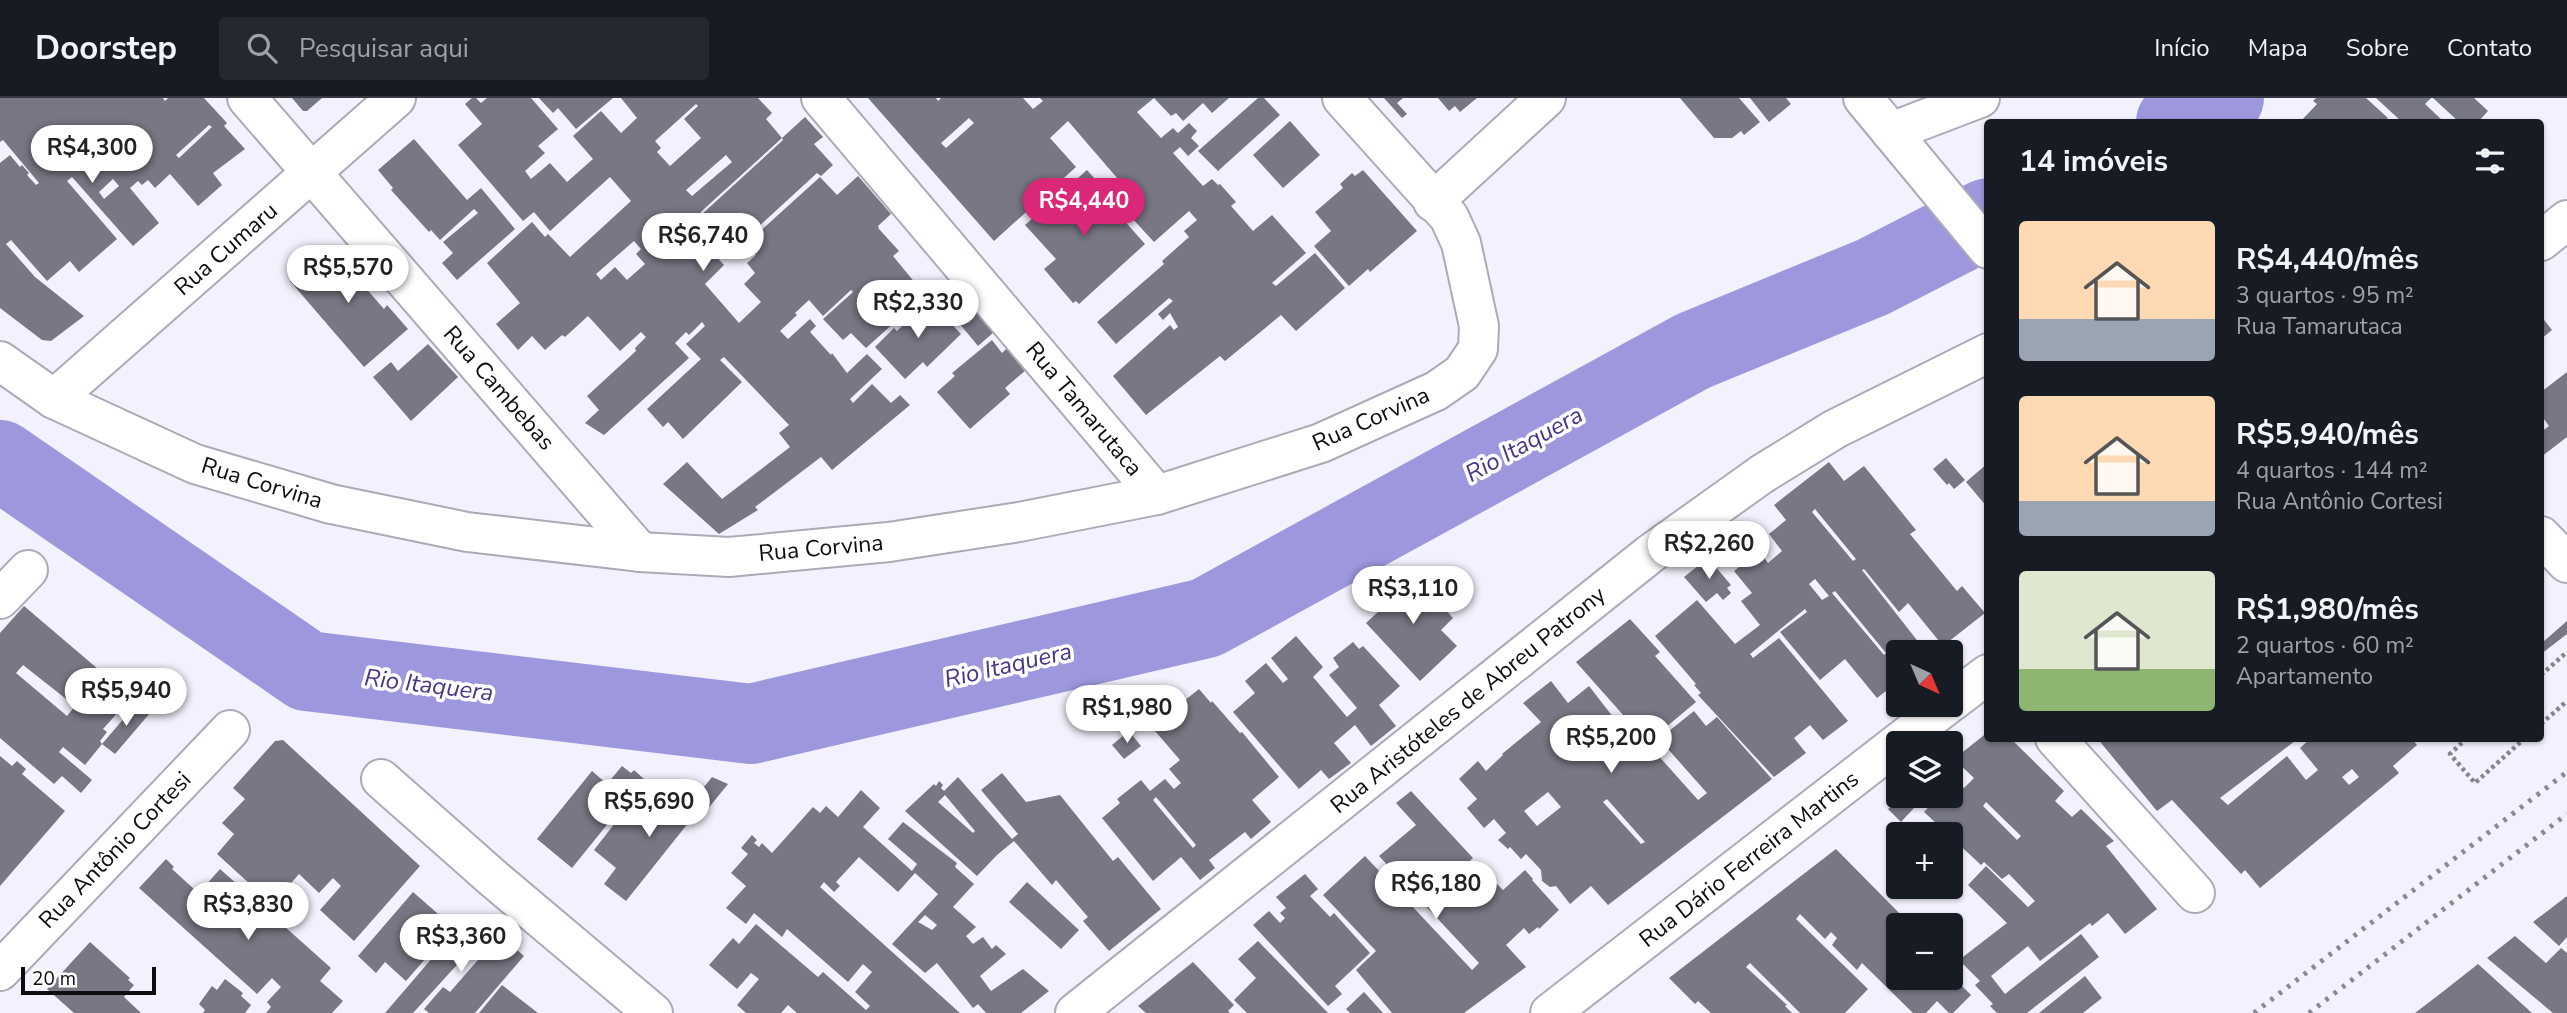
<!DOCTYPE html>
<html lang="pt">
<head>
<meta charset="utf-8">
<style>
  :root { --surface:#171b24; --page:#242831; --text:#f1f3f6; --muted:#9ea1a6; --line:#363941; --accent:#db2777 }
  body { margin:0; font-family:"Nunito Sans",sans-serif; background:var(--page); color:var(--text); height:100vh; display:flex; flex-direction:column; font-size:26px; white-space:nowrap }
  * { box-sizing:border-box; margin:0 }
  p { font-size:23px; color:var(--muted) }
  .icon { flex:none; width:38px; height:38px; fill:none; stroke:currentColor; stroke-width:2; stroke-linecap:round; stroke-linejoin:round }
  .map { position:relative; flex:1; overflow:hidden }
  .sheet { position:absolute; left:1984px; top:21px; width:560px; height:623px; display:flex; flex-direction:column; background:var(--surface); border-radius:7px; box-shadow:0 2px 5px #0004 }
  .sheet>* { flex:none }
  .needle { width:46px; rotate:136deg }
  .buttons { position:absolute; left:1886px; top:542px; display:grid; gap:14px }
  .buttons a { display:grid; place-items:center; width:77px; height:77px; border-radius:7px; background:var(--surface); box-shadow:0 2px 5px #0004; font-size:35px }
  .scale { position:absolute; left:21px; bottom:18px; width:135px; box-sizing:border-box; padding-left:7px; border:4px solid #0d0d11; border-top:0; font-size:19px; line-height:24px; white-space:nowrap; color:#0d0d11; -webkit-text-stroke:5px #fff; paint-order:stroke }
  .price { position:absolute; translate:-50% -60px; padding:0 16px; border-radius:24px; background:#fff; color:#222; font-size:23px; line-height:46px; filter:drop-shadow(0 2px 4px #0008) }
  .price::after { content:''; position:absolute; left:50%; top:42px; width:21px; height:16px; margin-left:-10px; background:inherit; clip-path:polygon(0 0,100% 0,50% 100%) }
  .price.selected { background:var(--accent); color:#fff }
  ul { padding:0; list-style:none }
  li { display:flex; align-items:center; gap:21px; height:175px; padding:0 35px }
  li span { display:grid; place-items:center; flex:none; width:196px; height:140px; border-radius:7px; color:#555 }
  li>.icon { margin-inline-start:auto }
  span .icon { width:84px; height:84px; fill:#fffc; stroke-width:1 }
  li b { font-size:30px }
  h2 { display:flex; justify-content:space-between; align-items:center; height:84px; padding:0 35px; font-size:30px }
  header { display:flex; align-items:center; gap:42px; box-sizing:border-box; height:98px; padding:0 35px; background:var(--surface); border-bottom:2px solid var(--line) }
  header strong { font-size:33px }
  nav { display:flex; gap:38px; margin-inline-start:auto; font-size:24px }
  .search { width:490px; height:63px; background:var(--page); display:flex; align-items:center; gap:18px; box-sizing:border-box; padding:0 24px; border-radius:7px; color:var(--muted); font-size:26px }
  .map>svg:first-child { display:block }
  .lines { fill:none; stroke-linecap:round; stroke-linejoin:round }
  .river { stroke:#9d97dd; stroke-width:80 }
  .building { fill:#787784; fill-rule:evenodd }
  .minor-casing { stroke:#ababb8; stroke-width:42 }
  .path { stroke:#85848c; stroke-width:4.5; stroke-dasharray:3.5 3.5; stroke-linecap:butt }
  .minor { stroke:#fff; stroke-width:38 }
  .rail { stroke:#898991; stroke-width:5; stroke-dasharray:3.5 7; stroke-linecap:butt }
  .labels { text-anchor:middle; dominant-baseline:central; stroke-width:7; stroke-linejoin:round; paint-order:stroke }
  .street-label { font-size:23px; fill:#0d0d11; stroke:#fff }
  .water-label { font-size:24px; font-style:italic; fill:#463688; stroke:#fff }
</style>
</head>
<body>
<header>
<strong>Doorstep</strong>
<div class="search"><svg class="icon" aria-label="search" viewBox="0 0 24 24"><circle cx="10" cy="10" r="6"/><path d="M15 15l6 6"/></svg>Pesquisar aqui</div>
<nav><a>Início</a><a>Mapa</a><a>Sobre</a><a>Contato</a></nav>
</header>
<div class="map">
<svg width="2567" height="915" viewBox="0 0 2567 915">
  <rect width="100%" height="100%" fill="#f2f1fd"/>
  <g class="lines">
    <g class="river">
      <path d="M2176,24L2224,0"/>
      <path d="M0,362L307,573L751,626L1206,520L1693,253L1873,179L1988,120"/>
    </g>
  </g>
  <g class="building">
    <path d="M0,0H163L165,3L168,0H204L227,25L224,28L245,51L213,75L222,87L198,108L170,76L155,90L148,82L142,87L138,83L130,90L159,125L133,148L72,79L67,83L117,141L79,174L70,163L47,183L11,142L6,146L35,179L84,218L51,243L42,242L0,210V65L10,57L20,69L22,67L29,75L27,77L36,87L39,85L3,42L0,44ZM209,27L212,29L179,60L176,57ZM113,81L119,88L104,101L99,94Z"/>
    <path d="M292,0H322L307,13H303Z"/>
    <path d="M472,0H476L481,5L487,0H531L558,31L538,48L545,55L525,73L531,81L550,65L567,84L593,61L573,38L601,13L621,35L637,20L621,0H758L772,15L766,21L782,40L805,19L823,39L814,46L833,67L821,78L817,75L733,152L723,142L715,149L709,142L705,146L724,167L705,186L739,225L761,204L744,186L755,175L747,165L756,157L746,146L820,79L837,97L858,78L891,116L878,128L879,131L899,153L893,158L925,197L866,250L851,235L843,242L823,221L853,194L851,192L823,218L809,202L795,215L797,217L780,233L788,241L810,221L816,228L810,234L831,257L832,255L847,275L867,256L882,271L850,301L853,305L872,286L891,305L900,297L910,307L832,372L821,359L755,409L758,412L719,436L663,386L687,364L722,401L790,349L779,335L789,327L724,259L720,262L742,284L683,341L668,324L663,329L647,311L701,261L686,246L705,228L702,224L689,237L686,234L675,245L689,260L604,337L585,325L599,312L587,298L636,253L635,250L646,239L641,234L620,253L588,218L565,239L562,237L545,252L532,238L518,252L496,226L520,205L487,165L532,124L545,139L548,136L570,159L631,103L610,79L550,133L534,114L523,123L458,47L482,26L465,6ZM696,6L698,8L684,21L701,40L670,68L657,54L661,50L655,43ZM782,40L783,42L701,117L700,115L704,111ZM726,57L732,64L692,98L686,92ZM634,143L641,151L636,156L645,166L627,182L615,169L601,182L596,176Z"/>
    <path d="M539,0H613L576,31L558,10L553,15Z"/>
    <path d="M868,0H936L938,3L941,0H1023L1033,11L1043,3L1040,0H1154L1137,14L1161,40L1173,30L1178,35L1189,25L1197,33L1191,40L1199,48L1188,58L1180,49L1173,55L1203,88L1212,81L1218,87L1220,86L1236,104L1231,108L1253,133L1272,117L1306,155L1272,185L1276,188L1315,155L1345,190L1296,233L1281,217L1225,263L1220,258L1146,317L1113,278L1170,227L1174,232L1178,229L1170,215L1163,222L1158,216L1173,203L1169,200L1116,246L1097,224L1164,166L1162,163L1189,139L1184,133L1197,122L1189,113L1154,144L1118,105L1130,95L1068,23L1050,40L1076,69L994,143ZM969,20L974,25L946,50L941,45Z"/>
    <path d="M1154,0H1229L1212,15L1203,5L1183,23L1176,15L1171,18Z"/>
    <path d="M1258,0H1264L1280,17L1218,73L1198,53Z"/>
    <path d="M1384,0H1403L1397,5L1407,16L1402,20Z"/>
    <path d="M1438,0H1477L1460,14L1455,8L1449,13Z"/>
    <path d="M1680,0H1739L1760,24L1744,37L1741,33L1732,40H1714Z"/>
    <path d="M1750,0H1786L1791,6L1769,24Z"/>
    <path d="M2316,0H2366L2388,20L2384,24H2300L2317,6L2313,3Z"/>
    <path d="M2376,0H2431L2425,6L2442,22L2440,24H2402Z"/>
    <path d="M2433,0H2474L2488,13L2478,24H2459Z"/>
    <path d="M1290,23L1320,57L1283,90L1253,57Z"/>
    <path d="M414,41L467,102L481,90L515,131L457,182L442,165L453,155L443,144L478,115L474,111L440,142L431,132L429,134L391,92L393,90L378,72Z"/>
    <path d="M1087,72L1117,106L1113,110L1145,146L1079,206L1076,203L1073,205L1044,171L1056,161L1025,127Z"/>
    <path d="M1363,72L1417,133L1370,174L1368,171L1349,188L1314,148L1331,133L1315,114L1343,90L1340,86L1352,75L1355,78Z"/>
    <path d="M337,148L363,175L357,180L384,211L387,207L408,231L364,269L290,183L327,150Z"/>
    <path d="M963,199L994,234L978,248L944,207L952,201L956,205Z"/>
    <path d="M929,202L961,236L927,269L923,264L905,281L875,249L894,230L897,233Z"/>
    <path d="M2541,218L2552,232L2541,241Z"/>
    <path d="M992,242L1002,255L1007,250L1026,272L1005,290L1010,296L970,331L937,294L955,278L952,275Z"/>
    <path d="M428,246L458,279L411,323L373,279L391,264L398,273Z"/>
    <path d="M2567,274V339L2541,359V334L2549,328L2541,317V294Z"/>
    <path d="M1946,360L1965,382L1954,391L1949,385L1947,387L1933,371Z"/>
    <path d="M1829,364L1844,383L1864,368L1916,432L1910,436L1957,493L1962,488L1985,515L1943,548L1908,505L1899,514L1864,471L1862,472L1927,555H1899V583L1877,600L1845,561L1820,582L1780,534L1807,514L1805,511L1750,556L1753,560L1779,540L1848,623L1823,642L1810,627L1794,640L1806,655L1774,679L1698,597L1701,595L1694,587L1696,586L1655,538L1697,502L1735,546L1760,527L1741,503L1752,495L1734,473L1759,453L1768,465L1782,453L1769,436L1786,422L1774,407ZM1815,411L1856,461L1853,463L1812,414ZM1815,481L1829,498L1822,502L1809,486ZM1835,493L1886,555L1884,557L1832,495Z"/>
    <path d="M1988,365V410L1966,384Z"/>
    <path d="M1708,460L1731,487L1727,490L1731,495L1723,502L1717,495L1706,504L1684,479Z"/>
    <path d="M1410,474L1453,520L1441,532L1457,548L1420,583L1366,525L1378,514L1372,508Z"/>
    <path d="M24,508L118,588L116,591L129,602L103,631L107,634L100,643L102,646L85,667L63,649L59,654L92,682L81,695L62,678L54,686L0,640V535ZM23,567L75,608L67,618L16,575Z"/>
    <path d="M1630,521L1660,554L1655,558L1696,604L1647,645L1698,702L1707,695L1659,641L1694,613L1706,628L1717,619L1772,681L1608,807L1591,788L1570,806L1556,788L1550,789L1542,783L1541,772L1526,756L1521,761L1510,749L1508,751L1498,742L1506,735L1494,721L1484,730L1467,710L1477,701L1459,681L1478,663L1486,673L1503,657L1502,656L1541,624L1523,605L1551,583L1568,605L1589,588L1620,628L1591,652L1595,657L1632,627L1576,564ZM1548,694L1561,709L1537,728L1524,713ZM1607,701L1645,744L1641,746L1603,704Z"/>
    <path d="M2567,523V536L2541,556V542L2543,544Z"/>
    <path d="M1296,538L1323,569L1313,579L1347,619L1357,610L1329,577L1339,569L1333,560L1353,544L1359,551L1363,548L1400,588L1379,607L1396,628L1371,648L1355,627L1334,645L1351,665L1329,681L1321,672L1299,691L1233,614L1255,595L1245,583L1266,565L1283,585L1288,581L1271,560Z"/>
    <path d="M1199,591L1211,605L1212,603L1240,635L1242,634L1279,679L1252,702L1271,724L1251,741L1245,734L1209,762L1215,770L1200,782L1181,759L1153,783L1102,720L1120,705L1117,701L1141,682L1150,693L1165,681L1174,691L1181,685L1169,671L1180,662L1149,626L1172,607L1175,610ZM1156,699L1196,747L1193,750L1153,702Z"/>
    <path d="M138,604L150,615L115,656L102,646Z"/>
    <path d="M1129,633L1141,648L1124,661L1112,647Z"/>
    <path d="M1988,634V640H2010L2064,693L2055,703L2072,719L2081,711L2114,743L2106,748L2157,811L2125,836L2108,815L2092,828L2090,825L2040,863L2028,848L1991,878L2005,896L2081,836L2099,859L2027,915H1997L1990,908L1993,906L1975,887L1980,883L1959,862L2007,825L1968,787L1986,768L2028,809L2035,803L2009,776L2002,781L1984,764L1981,767L1924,714L1939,698H1951V685L1956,681L1964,690L1974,680L1954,661ZM1986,704L2021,738L2017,742L1983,708Z"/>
    <path d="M2097,640H2299L2220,700L2228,707L2287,658L2306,682L2318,672L2300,650L2311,640H2411L2417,647L2393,668L2399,675L2260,790L2245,772L2241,776L2172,702L2157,713ZM2352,671L2359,679L2349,687L2342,679Z"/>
    <path d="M283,642L420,768L354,843L320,812L341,788L333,780L319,795L299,776L284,793L289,797L280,808L276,804L273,807L217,756L234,736L222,725L245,701L233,690L275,643Z"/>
    <path d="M0,658L12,668L17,663L26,671L22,676L65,713L0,788Z"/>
    <path d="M622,668L631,675L634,672L644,681L572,770L537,741L592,673L607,686Z"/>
    <path d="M1002,675L1026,704L1060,697L1113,763L1118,759L1161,811L1109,853L1083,823L1088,819L1056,782L1052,787L1014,743L997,757L977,778L905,713L934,686L936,688L939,683L943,687L941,690L944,693L958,679L1012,741L1018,736L981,692ZM945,697L975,733L973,735L938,704Z"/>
    <path d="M712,679L728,686L698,723L693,719L626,803L604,786L616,770L594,752L626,711L635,718L641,711L655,722L668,705L672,709L677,703L686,711Z"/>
    <path d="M861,692L880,710L863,729L912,773L917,766L888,741L903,724L957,765L955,769L974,786L953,809L976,829L966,838L973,846L983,839L992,851L996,847L1006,856L980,878L991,893L1023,871L1049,893L1021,915H986L978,906L973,910L937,865L925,875L892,846L938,796L915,775L898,794L859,759L836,784L840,788L834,794L824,784L820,789L960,915H797L788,907L781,915H746L737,907L759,881L751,875L737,891L709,867L733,840L739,846L756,826L818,879L823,874L866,912L870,908L855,894L872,874L863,866L848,884L787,831L782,839L754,815L746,826L726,810L746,788L731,775L748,756L741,750L752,737L757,742L754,745L759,749L762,745L772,755L813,709L820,715L826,708L838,719ZM925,817L937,827L932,832L918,824Z"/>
    <path d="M1411,693L1473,760L1462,770L1481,790L1491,780L1503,792L1525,772L1533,781L1532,782L1559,812L1539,831L1538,829L1529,836L1524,830L1506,847L1526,869L1464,915H1392L1356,872L1376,853L1323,797L1365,758L1472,872L1479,865L1379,758L1416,727L1396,705Z"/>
    <path d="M1903,699L1914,710L1901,724L1888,711Z"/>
    <path d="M1836,751L1905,821L1891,834L1899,841V880H1951V877L1971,897L1953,915H1949L1937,903L1926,915H1913L1862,865L1857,872L1832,847L1837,840L1831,834L1825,841L1800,816L1796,821L1868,891L1845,915H1800L1750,865L1746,869L1787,907L1785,908L1792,915H1711L1698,903L1695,906L1669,880Z"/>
    <path d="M166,761L174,769L172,771L195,792L190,798L224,828L236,814L205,788L220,771L331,870L320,883L343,903L332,915H266L271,909L267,904L281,889L272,880L257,896L139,790Z"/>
    <path d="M1305,776L1318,791L1310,798L1330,819L1334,815L1370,855L1335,888L1342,896L1328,908L1253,827L1269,813L1280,825L1285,820L1280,815L1286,810L1276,799Z"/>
    <path d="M1027,784L1079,832L1061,851L1009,804Z"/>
    <path d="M413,794L453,829L406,883L385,864L376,875L358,858Z"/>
    <path d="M2567,798V839L2559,848L2533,824Z"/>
    <path d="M464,823L482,838L490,828L524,858L475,915H429L424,911L443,889L450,894L484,855L475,847L413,915H385Z"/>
    <path d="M2515,838L2546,865L2561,850L2567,855V915H2553L2487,860Z"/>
    <path d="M1258,843L1328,915H1247L1234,902L1256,880L1238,861Z"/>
    <path d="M90,844L130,880L128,882L134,887L124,899L141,915H74L47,891Z"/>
    <path d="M1193,864L1234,907L1228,913L1230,915H1146L1138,908Z"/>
    <path d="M2478,866L2532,915H2415L2445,892Z"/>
    <path d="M2085,878L2102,900L2088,911L2083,915H2039Z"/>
    <path d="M225,881L243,895L241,898L251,907L245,915H203L205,912L199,906L212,888L217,892Z"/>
    <path d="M502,887L538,915H479Z"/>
    <path d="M1364,894L1383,915H1350L1346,911Z"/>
  </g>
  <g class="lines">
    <g class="minor-casing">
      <g id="minor">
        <path d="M247,0L640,454"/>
        <path d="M821,0L1157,397"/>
        <path d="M1863,0L1988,151"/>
        <path d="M1891,34L1980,0"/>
        <path d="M1433,104L1546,0"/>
        <path d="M2541,143L2567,122"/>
        <path d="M0,263L54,301L195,366L331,406L467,434L640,454L729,459L889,444L1019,424L1157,397L1321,345L1436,293L1462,275L1478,251L1479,228L1461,145L1449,119L1342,0"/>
        <path d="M54,301L396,0"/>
        <path d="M2541,438L2567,465"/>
        <path d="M0,501L28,472"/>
        <path d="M1951,604L1988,576"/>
        <path d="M2055,640L2195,795"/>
        <path d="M381,681L494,781L653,915"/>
        <path d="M0,873L230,632"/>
        <path d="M1075,915L1650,456L1762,376L1835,331L1988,255"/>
        <path d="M1550,915L1947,607"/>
      </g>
    </g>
    <g class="path">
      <path d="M2541,577L2567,554"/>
      <path d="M2541,626L2567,603"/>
      <path d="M2467,640L2450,656L2475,685L2525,640"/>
    </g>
    <use href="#minor" class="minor"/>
    <g class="rail">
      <path d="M2254,915L2567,674"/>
      <path d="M2309,915L2567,716"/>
    </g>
  </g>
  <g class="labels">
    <g class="street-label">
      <text transform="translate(226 151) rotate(-41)">Rua Cumaru</text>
      <text transform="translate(499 290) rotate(49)">Rua Cambebas</text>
      <text transform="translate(1084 311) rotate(50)">Rua Tamarutaca</text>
      <text transform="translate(1371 321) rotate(-24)">Rua Corvina</text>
      <text transform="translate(262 385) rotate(17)">Rua Corvina</text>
      <text transform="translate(821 450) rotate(-5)">Rua Corvina</text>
      <text transform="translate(1468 602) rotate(-39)">Rua Aristóteles de Abreu Patrony</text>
      <text transform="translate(115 752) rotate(-46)">Rua Antônio Cortesi</text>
      <text transform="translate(1749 761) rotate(-38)">Rua Dário Ferreira Martins</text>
    </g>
    <g class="water-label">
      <text transform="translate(1524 346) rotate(-29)">Rio Itaquera</text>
      <text transform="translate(1008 567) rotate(-13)">Rio Itaquera</text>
      <text transform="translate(429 587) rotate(7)">Rio Itaquera</text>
    </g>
  </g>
</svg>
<div class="buttons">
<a><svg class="needle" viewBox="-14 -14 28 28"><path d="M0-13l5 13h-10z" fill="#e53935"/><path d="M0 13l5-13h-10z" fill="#9ea1a6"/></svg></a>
<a><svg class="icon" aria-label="layers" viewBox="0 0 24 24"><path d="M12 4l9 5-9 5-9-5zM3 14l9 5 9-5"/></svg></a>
<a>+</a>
<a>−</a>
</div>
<div class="scale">20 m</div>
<b class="price" style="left:92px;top:87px">R$4,300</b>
<b class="price selected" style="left:1084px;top:140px">R$4,440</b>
<b class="price" style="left:703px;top:175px">R$6,740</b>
<b class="price" style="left:348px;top:207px">R$5,570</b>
<b class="price" style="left:918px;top:242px">R$2,330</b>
<b class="price" style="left:1709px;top:483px">R$2,260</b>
<b class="price" style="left:1413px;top:528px">R$3,110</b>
<b class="price" style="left:126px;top:630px">R$5,940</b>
<b class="price" style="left:1127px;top:647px">R$1,980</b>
<b class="price" style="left:1611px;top:677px">R$5,200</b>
<b class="price" style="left:649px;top:741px">R$5,690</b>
<b class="price" style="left:1436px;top:823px">R$6,180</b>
<b class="price" style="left:248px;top:844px">R$3,830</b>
<b class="price" style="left:461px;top:876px">R$3,360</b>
<section class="sheet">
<h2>14 imóveis<svg class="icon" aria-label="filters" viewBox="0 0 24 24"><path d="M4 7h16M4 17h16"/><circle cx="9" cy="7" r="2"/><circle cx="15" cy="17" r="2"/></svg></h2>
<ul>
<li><span style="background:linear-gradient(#ffd9b3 70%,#9aa5b1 0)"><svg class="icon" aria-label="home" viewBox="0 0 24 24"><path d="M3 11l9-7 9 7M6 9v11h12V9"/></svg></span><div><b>R$4,440/mês</b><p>3 quartos · 95 m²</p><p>Rua Tamarutaca</p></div></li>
<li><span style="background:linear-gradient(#ffd9b3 75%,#9aa5b1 0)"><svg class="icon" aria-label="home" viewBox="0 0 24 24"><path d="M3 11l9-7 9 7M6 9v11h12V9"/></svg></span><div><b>R$5,940/mês</b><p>4 quartos · 144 m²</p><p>Rua Antônio Cortesi</p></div></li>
<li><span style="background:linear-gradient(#dfe7d0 70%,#8fb573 0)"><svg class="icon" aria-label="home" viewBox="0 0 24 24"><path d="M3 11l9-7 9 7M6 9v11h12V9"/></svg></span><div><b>R$1,980/mês</b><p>2 quartos · 60 m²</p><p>Apartamento</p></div></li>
</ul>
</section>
</div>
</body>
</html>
